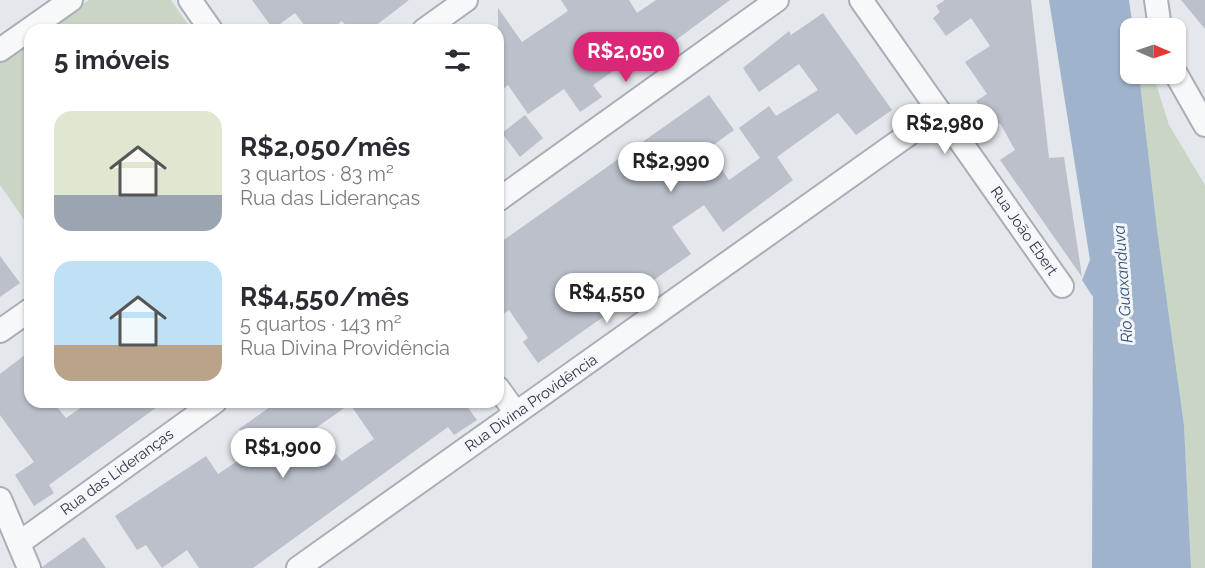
<!DOCTYPE html>
<html lang="pt">
<head>
<meta charset="utf-8">
<style>
  :root { --surface:#fff; --page:#f7f7f7; --text:#2b2b33; --muted:#7c7c81; --accent:#db2777 }
  body { margin:0; font-family:Raleway,sans-serif; background:var(--page); color:var(--text); height:100vh; display:flex; flex-direction:column; font-size:22px; white-space:nowrap }
  * { box-sizing:border-box; margin:0 }
  p { font-size:20px; color:var(--muted) }
  .icon { flex:none; width:33px; height:33px; fill:none; stroke:currentColor; stroke-width:2; stroke-linecap:round; stroke-linejoin:round }
  .map { position:relative; flex:1; overflow:hidden }
  .drawer { position:absolute; left:24px; top:24px; width:480px; height:384px; display:flex; flex-direction:column; background:var(--surface); border-radius:18px; box-shadow:0 2px 4px #0004 }
  .drawer>* { flex:none }
  .needle { width:39px; rotate:92deg }
  .fabs { position:absolute; left:1120px; top:18px; display:grid; gap:12px }
  .fabs a { display:grid; place-items:center; width:66px; height:66px; border-radius:12px; background:var(--surface); box-shadow:0 2px 4px #0004; font-size:30px }
  .price { position:absolute; translate:-50% -51px; padding:0 14px; border-radius:21px; background:#fff; color:#222; font-size:20px; line-height:39px; filter:drop-shadow(0 2px 3px #0008) }
  .price::after { content:''; position:absolute; left:50%; top:36px; width:18px; height:14px; margin-left:-9px; background:inherit; clip-path:polygon(0 0,100% 0,50% 100%) }
  .price.selected { background:var(--accent); color:#fff }
  ul { padding:0; list-style:none }
  li { display:flex; align-items:center; gap:18px; height:150px; padding:0 30px }
  li span { display:grid; place-items:center; flex:none; width:168px; height:120px; border-radius:18px; color:#555 }
  li>.icon { margin-inline-start:auto }
  span .icon { width:72px; height:72px; fill:#fffc; stroke-width:1 }
  li b { font-size:26px }
  h2 { display:flex; justify-content:space-between; align-items:center; height:72px; padding:0 30px; font-size:26px }
  .map>svg:first-child { display:block }
  .green { fill:#c9d6c5 }
  .water { fill:#9fb4cc }
  .building { fill:#bbc0ca; fill-rule:evenodd }
  .lines { fill:none; stroke-linecap:round; stroke-linejoin:round }
  .street-casing { stroke:#a9aeb7; stroke-width:26 }
  .street { stroke:#f7f8fa; stroke-width:22 }
  .labels { text-anchor:middle; dominant-baseline:central; stroke-width:6; stroke-linejoin:round; paint-order:stroke }
  .street-label { font-size:15px; fill:#2b3445; stroke:#f4f6f9 }
  .water-label { font-size:16px; font-style:italic; fill:#34527a; stroke:#f4f6f9 }
</style>
</head>
<body>
<div class="map">
<svg width="1205" height="568" viewBox="0 0 1205 568">
  <rect width="100%" height="100%" fill="#e4e7ec"/>
  <g class="green">
    <path d="M89,0H171L192,30H47Z"/>
    <path d="M30,42V228L0,185V63Z"/>
    <path d="M1139,74H1153L1169,125L1205,185V568H1191L1184,425L1157,229Z"/>
  </g>
  <path class="water" d="M1049,0H1129L1133,28L1131,74H1139L1157,229L1184,425L1191,568H1092L1093,297L1082,280L1090,260Z"/>
  <g class="building">
    <path d="M252,0H409L370,30H350L342,21L330,30H308L295,13L273,29Z"/>
    <path d="M561,0H629L637,13L656,0H730L653,57L644,45L619,61L622,65L593,85L602,97L580,112L564,89L528,114L508,85L498,93V8L522,42L568,11Z"/>
    <path d="M945,0H1031L1049,158L1064,157L1082,277L1000,160L1015,150L1000,123L993,127L976,101L987,94L965,62L990,46L971,18L946,36L933,18L940,12L936,6Z"/>
    <path d="M1181,0H1205V29Z"/>
    <path d="M823,13L892,110L856,135L838,113L795,144L777,157L793,180L723,232L704,205L672,227L691,254L638,291L629,277L593,302L603,317L538,363L523,342L528,338L509,310L498,318V244L709,95L734,130L708,149L729,180L760,158L739,128L769,106L776,116L818,90L799,64L759,92L743,68L789,31L791,35Z"/>
    <path d="M525,115L543,138L520,157L502,133Z"/>
    <path d="M0,256L20,283L0,297Z"/>
    <path d="M30,351V402H53L66,418L89,402H164L49,485L54,493L34,506L15,475L34,462L0,415V374Z"/>
    <path d="M277,402H464L477,420L454,435L448,427L253,568H199L187,550L162,568L146,545L137,550L115,516L206,456L218,474L254,450L239,429ZM350,404L374,439L342,461L336,454L332,457L313,430Z"/>
    <path d="M84,537L106,568H42V567Z"/>
  </g>
  <g class="lines">
    <g class="street-casing">
      <g id="street">
        <path d="M190,0L211,30"/>
        <path d="M861,0L1062,286"/>
        <path d="M1156,0L1160,28"/>
        <path d="M424,30L466,0"/>
        <path d="M0,50L71,0"/>
        <path d="M1176,74L1205,125"/>
        <path d="M498,200L777,0"/>
        <path d="M0,331L30,310"/>
        <path d="M498,388L516,413"/>
        <path d="M0,499L29,568"/>
        <path d="M19,543L215,402"/>
        <path d="M298,568L940,112"/>
      </g>
    </g>
    <use href="#street" class="street"/>
  </g>
  <g class="labels">
    <g class="street-label">
      <text transform="translate(1024 231) rotate(55)">Rua João Ebert</text>
      <text transform="translate(531 403) rotate(-35)">Rua Divina Providência</text>
      <text transform="translate(117 472) rotate(-36)">Rua das Lideranças</text>
    </g>
    <g class="water-label">
      <text transform="translate(1123 284) rotate(-94)">Rio Guaxanduva</text>
    </g>
  </g>
</svg>
<div class="fabs">
<a><svg class="needle" viewBox="-14 -14 28 28"><path d="M0-13l5 13h-10z" fill="#e53935"/><path d="M0 13l5-13h-10z" fill="#7c7c81"/></svg></a>
</div>
<b class="price selected" style="left:626px;top:83px">R$2,050</b>
<b class="price" style="left:945px;top:155px">R$2,980</b>
<b class="price" style="left:671px;top:193px">R$2,990</b>
<b class="price" style="left:607px;top:324px">R$4,550</b>
<b class="price" style="left:283px;top:479px">R$1,900</b>
<section class="drawer">
<h2>5 imóveis<svg class="icon" aria-label="filters" viewBox="0 0 24 24"><path d="M4 7h16M4 17h16"/><circle cx="9" cy="7" r="2"/><circle cx="15" cy="17" r="2"/></svg></h2>
<ul>
<li><span style="background:linear-gradient(#dfe7d0 70%,#9aa5b1 0)"><svg class="icon" aria-label="home" viewBox="0 0 24 24"><path d="M3 11l9-7 9 7M6 9v11h12V9"/></svg></span><div><b>R$2,050/mês</b><p>3 quartos · 83 m²</p><p>Rua das Lideranças</p></div></li>
<li><span style="background:linear-gradient(#bfe0f5 70%,#b9a48a 0)"><svg class="icon" aria-label="home" viewBox="0 0 24 24"><path d="M3 11l9-7 9 7M6 9v11h12V9"/></svg></span><div><b>R$4,550/mês</b><p>5 quartos · 143 m²</p><p>Rua Divina Providência</p></div></li>
</ul>
</section>
</div>
</body>
</html>
